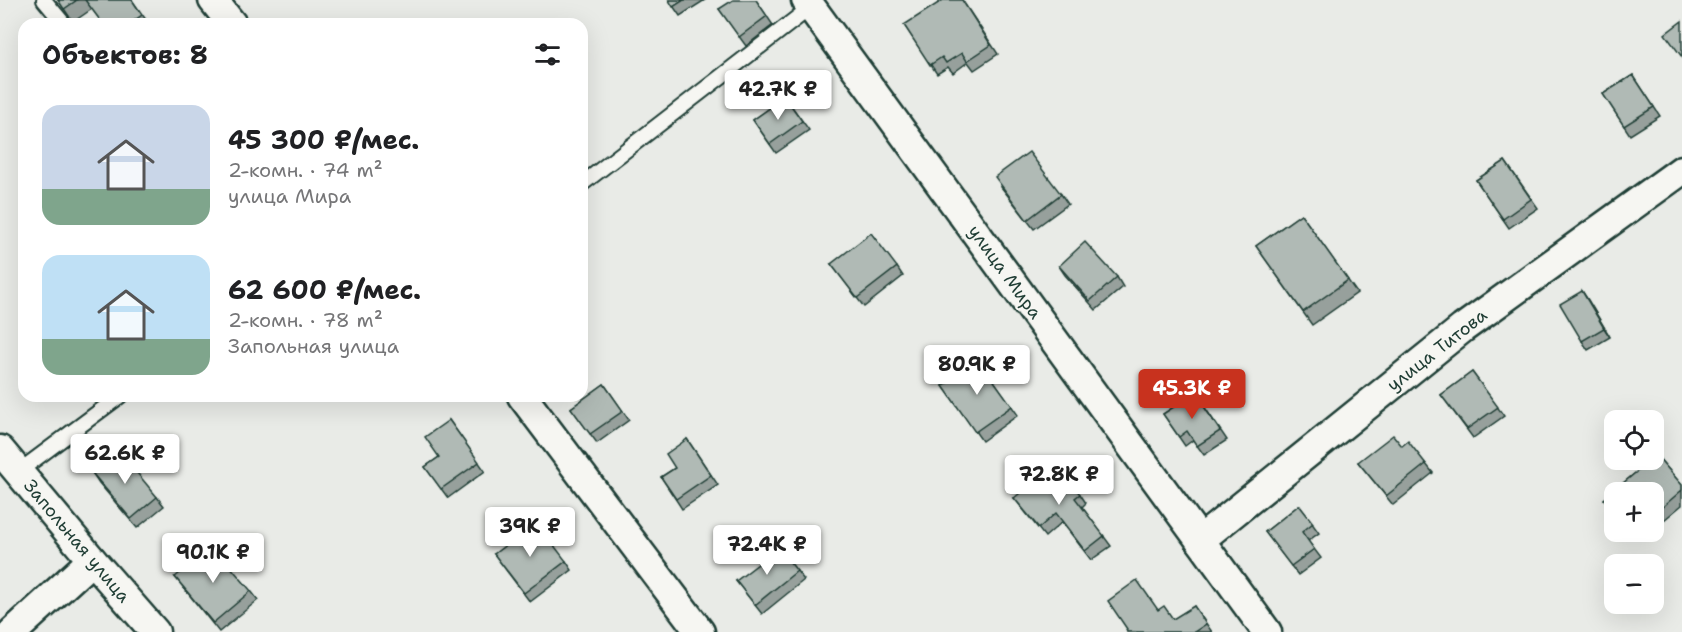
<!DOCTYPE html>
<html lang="ru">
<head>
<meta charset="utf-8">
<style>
  :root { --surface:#fff; --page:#f6f6f6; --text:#202124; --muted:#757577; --accent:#c8321e }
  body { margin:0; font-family:"Shantell Sans",sans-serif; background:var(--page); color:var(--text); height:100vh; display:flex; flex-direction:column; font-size:22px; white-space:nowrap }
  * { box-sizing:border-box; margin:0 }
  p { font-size:20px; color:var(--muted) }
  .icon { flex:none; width:33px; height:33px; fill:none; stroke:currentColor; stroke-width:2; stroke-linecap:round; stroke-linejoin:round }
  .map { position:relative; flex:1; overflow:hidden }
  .panel { position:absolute; left:18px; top:18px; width:570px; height:384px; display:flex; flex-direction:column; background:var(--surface); border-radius:18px; box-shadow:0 6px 24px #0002 }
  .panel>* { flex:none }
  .tools { position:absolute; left:1604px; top:410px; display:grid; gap:12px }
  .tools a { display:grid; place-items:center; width:60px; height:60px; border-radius:12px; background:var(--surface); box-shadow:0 6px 24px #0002; font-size:30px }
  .price { position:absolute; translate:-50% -51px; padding:0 14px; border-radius:6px; background:#fff; color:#222; font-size:20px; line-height:39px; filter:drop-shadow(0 2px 3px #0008) }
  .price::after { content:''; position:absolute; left:50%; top:36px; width:18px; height:14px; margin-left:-9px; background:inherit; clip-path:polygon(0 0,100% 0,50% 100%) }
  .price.selected { background:var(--accent); color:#fff }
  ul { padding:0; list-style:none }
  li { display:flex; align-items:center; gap:18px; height:150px; padding:0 24px }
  li span { display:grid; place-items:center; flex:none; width:168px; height:120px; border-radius:18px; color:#555 }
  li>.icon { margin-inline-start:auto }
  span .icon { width:72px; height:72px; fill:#fffc; stroke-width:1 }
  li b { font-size:26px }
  h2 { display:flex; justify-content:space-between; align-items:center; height:72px; padding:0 24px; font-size:26px }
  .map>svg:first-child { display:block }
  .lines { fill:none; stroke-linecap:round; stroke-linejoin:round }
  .service-casing { stroke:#1f3d34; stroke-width:18 }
  .minor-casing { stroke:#1f3d34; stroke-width:33 }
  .service { stroke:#f6f6f2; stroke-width:14 }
  .minor { stroke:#f6f6f2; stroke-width:28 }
  .wall { fill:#97a09c; stroke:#1f3d34; stroke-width:1.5 }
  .shaded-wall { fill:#7b827f; stroke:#1f3d34; stroke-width:1.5 }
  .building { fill:#b0bab5; stroke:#1f3d34; stroke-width:1.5 }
  .labels { text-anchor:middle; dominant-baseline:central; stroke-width:4.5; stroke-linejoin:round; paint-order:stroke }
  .street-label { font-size:18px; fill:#1f3d34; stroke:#f6f6f2 }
</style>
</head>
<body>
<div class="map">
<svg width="1682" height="632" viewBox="0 0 1682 632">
  <rect width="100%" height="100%" fill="#e9ebe7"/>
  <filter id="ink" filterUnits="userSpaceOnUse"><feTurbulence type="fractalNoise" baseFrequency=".0167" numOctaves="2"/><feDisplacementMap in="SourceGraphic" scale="12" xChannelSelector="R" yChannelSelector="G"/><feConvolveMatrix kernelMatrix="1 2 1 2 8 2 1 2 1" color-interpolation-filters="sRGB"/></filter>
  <g filter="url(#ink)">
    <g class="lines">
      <g class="service-casing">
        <g id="service">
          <path d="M44,0L64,24"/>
          <path d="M582,184L811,7"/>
          <path d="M18,472L120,396"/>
        </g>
      </g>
      <g class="minor-casing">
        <g id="minor">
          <path d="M213,0L232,24"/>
          <path d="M806,0L1267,632"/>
          <path d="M522,396L700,632"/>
          <path d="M0,450L92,560L155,632"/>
          <path d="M1200,540L1463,328L1682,170"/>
          <path d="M13,632L92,560"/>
        </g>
      </g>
      <use href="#service" class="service"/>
      <use href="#minor" class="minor"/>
    </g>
    <g class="wall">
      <path d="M58,0H132L149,24H103L92,9L73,22Z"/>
      <path d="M669,0H705L680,16Z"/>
      <path d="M756,0L773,25L746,46L719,9Z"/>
      <path d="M962,0L998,54L974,70L968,62L953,73L948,67L937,74L904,25Z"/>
      <path d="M1633,75L1660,116L1630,135L1603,94Z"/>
      <path d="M785,97L809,130L776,153L753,120Z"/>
      <path d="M1505,161L1538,208L1509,228L1476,180Z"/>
      <path d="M1001,187L1061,194L1068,204L1034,229Z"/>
      <path d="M1301,214L1357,293L1312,325L1256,246Z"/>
      <path d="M831,264L897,267L903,276L864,307Z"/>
      <path d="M1059,266L1117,277L1123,287L1096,310L1065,275Z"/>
      <path d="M1582,291L1610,337L1588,350L1582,341Z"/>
      <path d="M979,360L1018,415L982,441L943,386Z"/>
      <path d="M1472,372L1504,416L1473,438L1441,395Z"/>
      <path d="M604,384L629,420L597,443L571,408Z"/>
      <path d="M1195,393L1227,440L1204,455L1193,440L1185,446L1163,414Z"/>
      <path d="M449,420L485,471L448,498L425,467L439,457Z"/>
      <path d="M687,439L718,485L682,509L661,477L675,468Z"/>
      <path d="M1402,446L1426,464L1433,473L1393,505L1358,462Z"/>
      <path d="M1656,455L1682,485V505L1664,520L1656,510L1653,513V492H1614V512L1604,499L1652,459H1653V458Z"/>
      <path d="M93,474L157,497L164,506L137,528L99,483Z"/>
      <path d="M1080,494L1086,503L1082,507L1111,546L1091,560L1062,522L1045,537L1014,498Z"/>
      <path d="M1299,505L1319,533L1308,541L1321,558L1298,575L1265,532Z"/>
      <path d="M494,554L566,561L572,570L530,602Z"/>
      <path d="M797,571L804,580L762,614L736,581Z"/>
      <path d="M175,577L251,591L258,600L219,632Z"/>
      <path d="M1194,606L1212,632H1127V629L1158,610L1174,619Z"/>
    </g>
    <path class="shaded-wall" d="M1582,291L1588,300L1610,337L1604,328Z"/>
    <g class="building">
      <path d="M58,0H77L64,9Z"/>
      <path d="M85,0H132L142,15L129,24H103Z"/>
      <path d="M669,0H684L673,7Z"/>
      <path d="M733,0H756L767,16L739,37L719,9Z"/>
      <path d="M943,0H962L991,45L967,61L962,53L946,63L942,57L930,65L904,25Z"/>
      <path d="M1682,21V57L1665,34Z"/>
      <path d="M1633,75L1654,107L1624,126L1603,94Z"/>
      <path d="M785,97L802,121L770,144L753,120Z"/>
      <path d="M1029,152L1061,194L1027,220L995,177Z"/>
      <path d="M1505,161L1531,199L1503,219L1476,180Z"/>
      <path d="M1301,214L1348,280L1303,312L1256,246Z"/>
      <path d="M871,233L897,267L857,298L831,264Z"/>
      <path d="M1085,242L1117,277L1090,301L1059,266Z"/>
      <path d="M1582,291L1604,328L1582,341L1560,304Z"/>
      <path d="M979,360L1012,406L975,432L943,386Z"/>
      <path d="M1472,372L1498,407L1467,429L1441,395Z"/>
      <path d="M604,384L623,411L590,434L571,408Z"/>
      <path d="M1195,393L1220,431L1197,446L1187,431L1179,437L1163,414Z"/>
      <path d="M449,420L479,462L441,489L425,467L439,457L425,437Z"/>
      <path d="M1393,435L1402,446L1408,441L1426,464L1386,496L1358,462Z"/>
      <path d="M687,439L711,475L676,499L661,477L675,468L666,454Z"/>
      <path d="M119,451L157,497L131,519L93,474Z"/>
      <path d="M1656,455L1682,485V490L1658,511L1653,505V492H1614V511L1604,499L1652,459H1653V458Z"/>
      <path d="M1055,464L1080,494L1075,498L1104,536L1085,551L1056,513L1039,528L1014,498Z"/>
      <path d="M1299,505L1313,523L1302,532L1314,549L1291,566L1265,532Z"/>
      <path d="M536,522L566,561L524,593L494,554Z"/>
      <path d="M213,546L251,591L213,623L175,577Z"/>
      <path d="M779,548L797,571L755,605L736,581Z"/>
      <path d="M1137,580L1158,610L1164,606L1173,619L1194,606L1206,624L1194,632H1127L1126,630L1127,629L1108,601Z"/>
    </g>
  </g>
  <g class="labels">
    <g class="street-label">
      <text transform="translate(1005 272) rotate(54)">улица Мира</text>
      <text transform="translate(1437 350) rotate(-38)">улица Титова</text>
      <text transform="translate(77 541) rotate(50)">Запольная улица</text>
    </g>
  </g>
</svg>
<div class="tools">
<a><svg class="icon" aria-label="locate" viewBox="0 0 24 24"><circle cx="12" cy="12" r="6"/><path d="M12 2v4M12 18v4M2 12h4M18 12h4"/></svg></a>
<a>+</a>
<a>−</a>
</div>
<b class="price" style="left:778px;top:121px">42.7K ₽</b>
<b class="price" style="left:977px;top:396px">80.9K ₽</b>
<b class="price selected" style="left:1192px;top:420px">45.3K ₽</b>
<b class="price" style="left:125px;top:485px">62.6K ₽</b>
<b class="price" style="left:1059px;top:506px">72.8K ₽</b>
<b class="price" style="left:530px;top:558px">39K ₽</b>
<b class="price" style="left:767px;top:576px">72.4K ₽</b>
<b class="price" style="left:213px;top:584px">90.1K ₽</b>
<section class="panel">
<h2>Объектов: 8<svg class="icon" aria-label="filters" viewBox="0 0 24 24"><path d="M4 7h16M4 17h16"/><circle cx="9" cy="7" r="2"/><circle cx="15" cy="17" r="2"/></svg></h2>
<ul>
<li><span style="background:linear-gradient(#c9d6e8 70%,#7fa58c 0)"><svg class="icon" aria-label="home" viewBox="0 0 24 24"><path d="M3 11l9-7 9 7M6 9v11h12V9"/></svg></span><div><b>45 300 ₽/мес.</b><p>2-комн. · 74 m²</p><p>улица Мира</p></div></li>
<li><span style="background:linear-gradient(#bfe0f5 70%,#7fa58c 0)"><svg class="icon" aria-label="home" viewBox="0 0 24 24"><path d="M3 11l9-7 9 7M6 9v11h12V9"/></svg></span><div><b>62 600 ₽/мес.</b><p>2-комн. · 78 m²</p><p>Запольная улица</p></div></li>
</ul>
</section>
</div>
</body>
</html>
